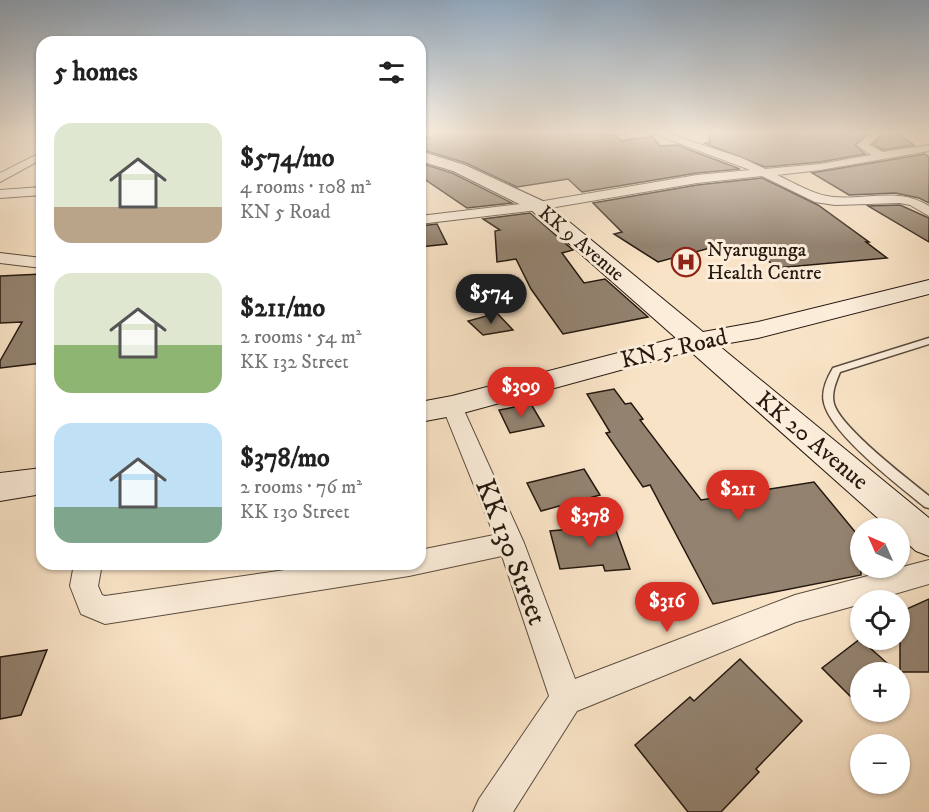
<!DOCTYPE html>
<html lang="en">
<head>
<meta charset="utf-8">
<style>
  :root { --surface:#fff; --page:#f6f6f6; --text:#222; --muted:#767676; --accent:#d93025 }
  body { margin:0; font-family:"IM FELL DW Pica",serif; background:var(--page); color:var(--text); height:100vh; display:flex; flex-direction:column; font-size:22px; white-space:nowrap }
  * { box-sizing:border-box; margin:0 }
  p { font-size:20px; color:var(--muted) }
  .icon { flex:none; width:33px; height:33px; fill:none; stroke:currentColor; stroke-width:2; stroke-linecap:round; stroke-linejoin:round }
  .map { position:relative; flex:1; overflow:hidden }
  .side { position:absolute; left:36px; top:36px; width:390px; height:534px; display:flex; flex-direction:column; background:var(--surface); border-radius:18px; box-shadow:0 2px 4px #0004 }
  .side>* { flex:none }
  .needle { width:39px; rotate:315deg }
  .buttons { position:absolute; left:850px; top:518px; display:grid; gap:12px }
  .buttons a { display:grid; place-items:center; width:60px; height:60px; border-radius:50%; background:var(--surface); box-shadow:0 2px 4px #0004; font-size:30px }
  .price { position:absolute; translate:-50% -51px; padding:0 14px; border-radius:21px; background:var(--accent); color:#fff; font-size:20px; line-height:39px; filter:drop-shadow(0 2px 3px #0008) }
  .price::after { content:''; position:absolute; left:50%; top:36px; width:18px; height:14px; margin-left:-9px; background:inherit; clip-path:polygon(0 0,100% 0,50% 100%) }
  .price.current { background:#222; color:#fff }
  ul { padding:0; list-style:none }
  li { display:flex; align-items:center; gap:18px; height:150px; padding:0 18px }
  li span { display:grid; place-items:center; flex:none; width:168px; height:120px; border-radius:18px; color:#555 }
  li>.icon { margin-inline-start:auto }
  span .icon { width:72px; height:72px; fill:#fffc; stroke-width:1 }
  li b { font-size:26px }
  h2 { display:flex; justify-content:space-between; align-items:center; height:72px; padding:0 18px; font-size:26px }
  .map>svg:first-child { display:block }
  .building { fill:#93826f; stroke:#251910; stroke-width:1.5 }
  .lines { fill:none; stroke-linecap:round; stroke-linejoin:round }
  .service-casing { stroke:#5a4c3e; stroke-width:3 }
  .minor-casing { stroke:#5a4c3e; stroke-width:2 }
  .secondary-casing { stroke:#251910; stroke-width:2 }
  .service { fill:#fbedda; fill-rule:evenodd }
  .minor { fill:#fbedda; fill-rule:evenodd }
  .secondary { fill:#fbedda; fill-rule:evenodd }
  .labels { text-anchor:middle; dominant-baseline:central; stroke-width:6; stroke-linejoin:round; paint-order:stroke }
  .far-street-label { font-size:20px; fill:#251910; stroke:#fbedda }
  .far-poi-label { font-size:20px; fill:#251910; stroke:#fbedda; text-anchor:start }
  .street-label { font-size:24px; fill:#251910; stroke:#fbedda }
  .near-street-label { font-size:28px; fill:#251910; stroke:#fbedda }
</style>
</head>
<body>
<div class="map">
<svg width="929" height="812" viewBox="0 0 929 812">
  <rect width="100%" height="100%" fill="#f9e3c6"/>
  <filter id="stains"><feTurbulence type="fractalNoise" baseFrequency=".00333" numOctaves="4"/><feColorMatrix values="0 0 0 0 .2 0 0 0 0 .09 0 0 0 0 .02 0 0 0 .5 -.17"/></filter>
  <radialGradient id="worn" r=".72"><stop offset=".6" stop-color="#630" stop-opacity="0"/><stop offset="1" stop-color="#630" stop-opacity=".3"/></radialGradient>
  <g class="building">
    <path d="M444,132H605L606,135H616L621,141L652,136L660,146L677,145L740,169L697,173L582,192L568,179L517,187L466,163L420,149V141Z"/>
    <path d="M708,132H781L808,137L809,133L822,135L825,132H869L855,145L865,154L820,162L765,167L704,143H710Z"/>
    <path d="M885,132H896L914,145L883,150L873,144Z"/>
    <path d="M925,154L929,157V203L919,198L895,193L849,195L812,173Z"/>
    <path d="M420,163L452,173L512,203L467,208L420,176Z"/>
    <path d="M762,178L818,205L869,242H866L887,258L776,268L753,246L735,252L721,245L658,262L614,234L622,232L593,203L697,185Z"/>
    <path d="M900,205L929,218V242L868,206Z"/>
    <path d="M530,213L573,250L562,253L584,283L605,279L648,317L563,334L531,289L516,259L497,262L495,231L500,230L483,219Z"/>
    <path d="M437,224L447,244L420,247V226Z"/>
    <path d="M42,274V363L0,368V361L22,322L0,323V276Z"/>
    <path d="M497,313L513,330L483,335L468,321Z"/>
    <path d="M614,389L625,404L631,403L643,419L640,420L701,500L814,482L861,539V575L713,604L650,485L643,487L606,433L610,432L587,394Z"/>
    <path d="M531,404L544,426L510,433L499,410Z"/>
    <path d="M584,469L600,495L541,511L527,483Z"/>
    <path d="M614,525L630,569L605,571L603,565L560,569L550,531Z"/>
    <path d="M929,599V672H900V612Z"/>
    <path d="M860,639L897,672H861V707L822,668Z"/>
    <path d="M47,650L21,715L0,719V657Z"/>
    <path d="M740,659L802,721L756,769L759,772L721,812H688L635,745L690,697L694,701Z"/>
  </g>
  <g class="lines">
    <g class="service-casing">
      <path id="service" d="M929,338V344L840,372C836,382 831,393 834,404C841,428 908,479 929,496V508L925,507C899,486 831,434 824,403C821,391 827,378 833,368Z"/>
    </g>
    <g class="minor-casing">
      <g id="minor">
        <path d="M438,132L437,134L420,139V133Z"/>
        <path d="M649,132H663L742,158L765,169L820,164L871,155L857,145L872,132H883L869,145L883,152L929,145V151L820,170L777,175C795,183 813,195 833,197C866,200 900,187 929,206V216L910,205L900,203L835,205L815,202L762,176L697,183L538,210L420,224V216L538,202L697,175L750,170Z"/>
        <path d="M42,152V159L0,182V173Z"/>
        <path d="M42,187V195L0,198V190Z"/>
        <path d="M0,253L42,258V268L0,263Z"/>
        <path d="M452,399L459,401L462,406L524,543L575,679L795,595L929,560V584L874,600H861V604L796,622L577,711L513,812H473L479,799L549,696L502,556L409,576L105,624L81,614L70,586L74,564H102L98,586L102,595L105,596L326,564H420V550L494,535L442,406L445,401Z"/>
      </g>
    </g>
    <g class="secondary-casing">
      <g id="secondary">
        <path d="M420,151L465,165L545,202L703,332L758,322L929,280V294L758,338L718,345L929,518V556L916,551L900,537V528H889L690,351L452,416L420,422V402L452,396L676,338L531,210L453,171L420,161Z"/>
        <path d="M42,468V494L0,501V473Z"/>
      </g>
    </g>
    <use href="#service" class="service"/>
    <use href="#minor" class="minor"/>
    <use href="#secondary" class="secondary"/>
  </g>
  <linearGradient id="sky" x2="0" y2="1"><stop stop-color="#92abc2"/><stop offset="0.54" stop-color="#fcf2e5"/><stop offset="1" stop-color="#fcf2e5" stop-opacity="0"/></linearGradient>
  <rect width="929" height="245" fill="url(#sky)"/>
  <defs>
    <g id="hospital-ring" transform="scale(1.5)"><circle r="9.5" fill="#fbedda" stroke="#8f2418" stroke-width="1.5"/><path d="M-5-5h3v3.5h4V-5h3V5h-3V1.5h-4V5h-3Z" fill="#8f2418"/></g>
  </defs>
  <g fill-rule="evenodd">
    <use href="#hospital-ring" x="686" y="262"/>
  </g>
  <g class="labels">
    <g class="far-street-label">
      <text transform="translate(581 244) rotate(40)">KK 9 Avenue</text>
    </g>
    <g class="far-poi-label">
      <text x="707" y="250">Nyarugunga<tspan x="707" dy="23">Health Centre</tspan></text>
    </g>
    <g class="street-label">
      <text transform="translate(674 349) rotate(-13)">KN 5 Road</text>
      <text transform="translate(812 441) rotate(40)">KK 20 Avenue</text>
    </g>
    <g class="near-street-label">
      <text transform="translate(511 552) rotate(69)">KK 130 Street</text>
    </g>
  </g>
  <rect width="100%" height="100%" filter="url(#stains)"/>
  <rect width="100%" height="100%" fill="url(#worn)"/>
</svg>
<div class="buttons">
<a><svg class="needle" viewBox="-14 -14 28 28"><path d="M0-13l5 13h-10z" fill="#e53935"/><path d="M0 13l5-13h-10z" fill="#767676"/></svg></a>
<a><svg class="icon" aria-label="locate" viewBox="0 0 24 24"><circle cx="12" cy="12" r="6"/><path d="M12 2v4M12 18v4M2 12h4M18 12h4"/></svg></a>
<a>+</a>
<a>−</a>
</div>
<b class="price current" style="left:491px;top:325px">$574</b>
<b class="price" style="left:521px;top:418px">$309</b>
<b class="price" style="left:738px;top:521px">$211</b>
<b class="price" style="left:590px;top:548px">$378</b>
<b class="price" style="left:667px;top:633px">$316</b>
<section class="side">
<h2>5 homes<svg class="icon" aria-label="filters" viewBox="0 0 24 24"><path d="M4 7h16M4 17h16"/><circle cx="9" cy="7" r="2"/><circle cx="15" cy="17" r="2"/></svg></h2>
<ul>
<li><span style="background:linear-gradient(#dfe7d0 70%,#b9a48a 0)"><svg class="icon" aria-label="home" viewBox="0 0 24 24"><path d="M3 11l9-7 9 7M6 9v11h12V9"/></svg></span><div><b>$574/mo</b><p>4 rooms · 108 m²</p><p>KN 5 Road</p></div></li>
<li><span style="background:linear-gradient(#dfe7d0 60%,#8fb573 0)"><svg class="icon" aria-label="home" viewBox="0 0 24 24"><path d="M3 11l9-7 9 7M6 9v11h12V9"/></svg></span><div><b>$211/mo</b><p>2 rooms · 54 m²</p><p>KK 132 Street</p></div></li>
<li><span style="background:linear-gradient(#bfe0f5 70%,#7fa58c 0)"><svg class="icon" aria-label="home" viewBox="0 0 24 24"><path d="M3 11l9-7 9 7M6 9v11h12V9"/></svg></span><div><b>$378/mo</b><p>2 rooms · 76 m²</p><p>KK 130 Street</p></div></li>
</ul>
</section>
</div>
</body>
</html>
